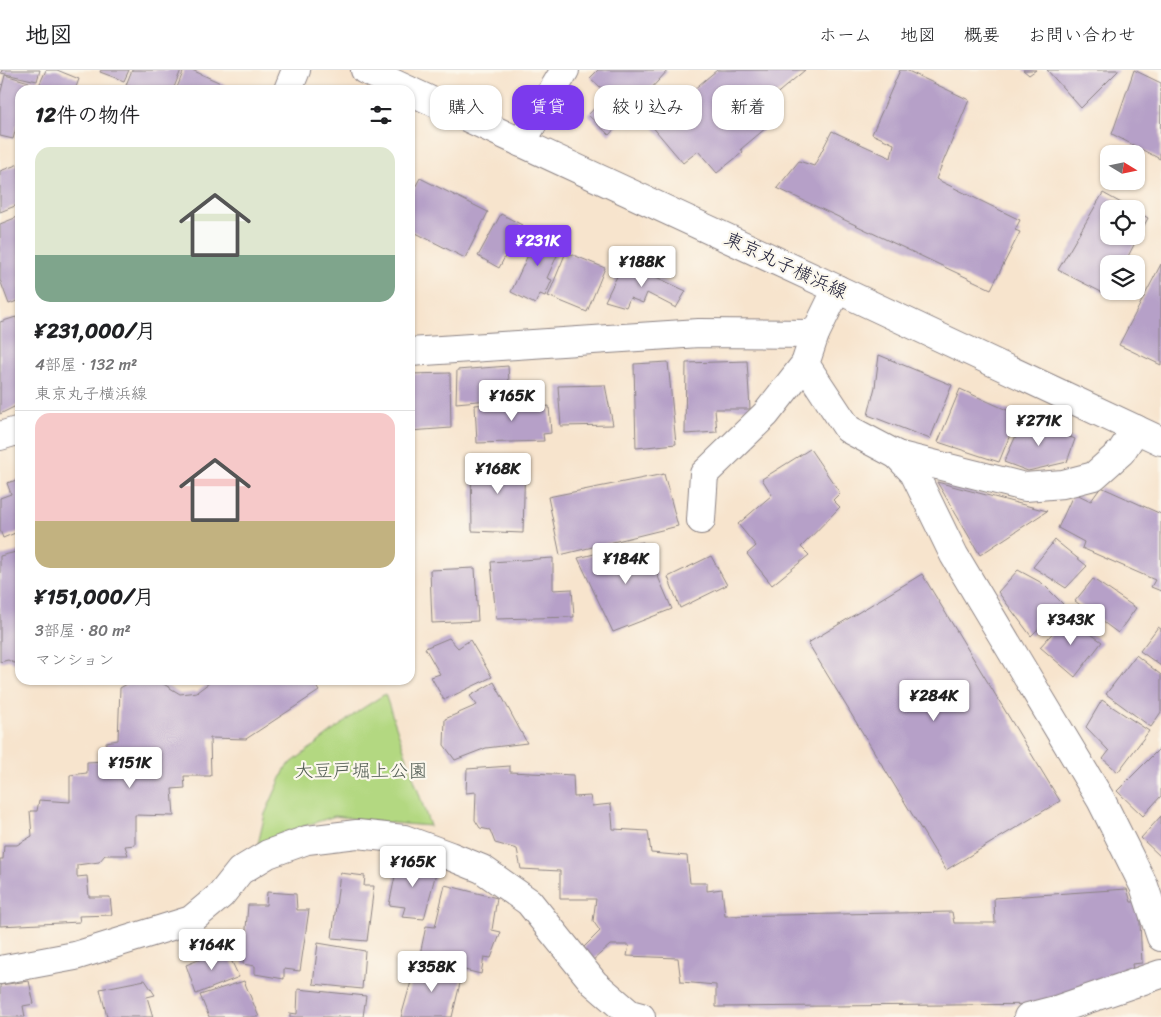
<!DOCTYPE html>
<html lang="ja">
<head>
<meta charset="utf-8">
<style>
  :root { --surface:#fff; --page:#f6f6f6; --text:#202124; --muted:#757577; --line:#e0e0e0; --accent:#7c3aed }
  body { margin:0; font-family:Sriracha,"Klee One",sans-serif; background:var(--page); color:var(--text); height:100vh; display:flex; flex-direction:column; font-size:19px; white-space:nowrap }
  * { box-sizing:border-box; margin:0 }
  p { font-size:16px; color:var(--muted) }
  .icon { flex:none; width:28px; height:28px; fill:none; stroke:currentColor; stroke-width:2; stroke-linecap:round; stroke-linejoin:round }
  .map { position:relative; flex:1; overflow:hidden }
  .details { position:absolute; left:15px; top:15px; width:400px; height:600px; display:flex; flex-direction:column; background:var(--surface); border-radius:15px; box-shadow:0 1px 4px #0004 }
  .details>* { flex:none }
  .top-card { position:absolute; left:430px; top:15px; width:475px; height:45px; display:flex; gap:10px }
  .needle { width:32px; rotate:100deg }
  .tools { position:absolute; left:1100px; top:75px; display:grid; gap:10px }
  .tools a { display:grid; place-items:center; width:45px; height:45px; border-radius:10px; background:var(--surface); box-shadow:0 1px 4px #0004; font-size:25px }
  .price { position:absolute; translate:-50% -42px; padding:0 11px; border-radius:5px; background:#fff; color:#222; font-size:16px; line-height:32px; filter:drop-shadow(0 1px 2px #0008) }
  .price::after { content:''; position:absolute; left:50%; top:30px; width:15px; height:11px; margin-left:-8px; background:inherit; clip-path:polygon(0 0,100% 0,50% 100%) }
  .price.selected { background:var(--accent); color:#fff }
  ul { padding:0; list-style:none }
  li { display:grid; align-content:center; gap:10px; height:265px; padding:0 20px }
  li+li { border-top:1px solid var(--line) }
  li span { display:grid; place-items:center; height:155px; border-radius:15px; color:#555 }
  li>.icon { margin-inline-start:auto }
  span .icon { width:90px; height:90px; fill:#fffc; stroke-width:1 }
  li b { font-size:21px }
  h2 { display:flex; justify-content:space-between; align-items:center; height:60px; padding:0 20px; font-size:21px }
  .pill { padding:0 18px; border-radius:15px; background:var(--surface); box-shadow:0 1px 4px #0004; font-size:18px; line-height:45px }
  .pill.selected { background:var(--accent); color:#fff }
  header { display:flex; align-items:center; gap:30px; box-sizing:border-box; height:70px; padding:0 25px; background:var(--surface); border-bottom:1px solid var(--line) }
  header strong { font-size:24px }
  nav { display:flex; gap:28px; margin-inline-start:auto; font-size:18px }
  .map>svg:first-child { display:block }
  .green { fill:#b3d881; stroke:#6a7d5e }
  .building { fill:#b6a0c8 }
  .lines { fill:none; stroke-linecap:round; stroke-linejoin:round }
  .minor-casing { stroke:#8c8384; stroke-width:30 }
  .major-casing { stroke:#8c8384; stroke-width:30 }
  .minor { stroke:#fff; stroke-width:28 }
  .major { stroke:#fff; stroke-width:28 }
  .labels { text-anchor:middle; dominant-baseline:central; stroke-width:4.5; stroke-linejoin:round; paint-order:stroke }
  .street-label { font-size:19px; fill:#22223b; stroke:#fbf7ec }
  .park-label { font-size:19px; fill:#4e5950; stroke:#fbf7ec }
</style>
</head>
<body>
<header>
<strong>地図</strong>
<nav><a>ホーム</a><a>地図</a><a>概要</a><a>お問い合わせ</a></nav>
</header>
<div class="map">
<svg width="1161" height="947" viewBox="0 0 1161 947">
  <rect width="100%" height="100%" fill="#fbf7ec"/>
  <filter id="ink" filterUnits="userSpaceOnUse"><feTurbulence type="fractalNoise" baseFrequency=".02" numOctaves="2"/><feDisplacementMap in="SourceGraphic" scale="10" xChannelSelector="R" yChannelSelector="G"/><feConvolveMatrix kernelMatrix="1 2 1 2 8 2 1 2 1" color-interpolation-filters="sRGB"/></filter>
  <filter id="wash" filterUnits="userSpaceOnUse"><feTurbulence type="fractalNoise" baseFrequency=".0096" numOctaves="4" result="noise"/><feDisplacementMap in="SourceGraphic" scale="20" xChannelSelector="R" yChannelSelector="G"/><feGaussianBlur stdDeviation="1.12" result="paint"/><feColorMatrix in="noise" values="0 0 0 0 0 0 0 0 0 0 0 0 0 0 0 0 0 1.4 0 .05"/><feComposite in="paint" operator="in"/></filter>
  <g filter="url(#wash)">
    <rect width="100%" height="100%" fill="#f7e4cd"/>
    <path class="green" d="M385,624L430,756L380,752L335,746L280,764L258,774L265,744L286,697L360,640Z"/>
    <g id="blocks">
      <g class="building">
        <path d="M2,0H40L37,11L1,3Z"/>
        <path d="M46,0H57L79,9L75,20H37Z"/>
        <path d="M101,0H129L124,11L100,2Z"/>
        <path d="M132,0H181L173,20H139L126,15Z"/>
        <path d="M184,0H192L236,20H176Z"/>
        <path d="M598,0H668L609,65L588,45L608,24L590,8Z"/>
        <path d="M717,0H805L754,43L766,58L741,79L743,82L717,103L698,81L683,93L651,55Z"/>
        <path d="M900,0H906L969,30L936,109L1020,150L1015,160L1020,162L991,219L777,118L799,91L814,96L832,61L891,88L894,74L872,64Z"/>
        <path d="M1023,0H1036L1029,5Z"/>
        <path d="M1047,0H1119L1081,38Z"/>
        <path d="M1134,0L1161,13L1160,89L1112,64Z"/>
        <path d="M5,5L29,12L27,20H20V44L13,69L0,66V25Z"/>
        <path d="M19,94L20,134L0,142V101Z"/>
        <path d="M420,108L488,142L465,188L410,160V127Z"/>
        <path d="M1103,123L1132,139H1109V166H1136V141L1148,148L1124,194H1109V222L1107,225L1058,200Z"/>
        <path d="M501,144L522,155L499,198L478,186Z"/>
        <path d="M20,146V230L9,234L0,210V154Z"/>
        <path d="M540,159L564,170L547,208L552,210L545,226L540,224L535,234L511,222Z"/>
        <path d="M566,182L605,198L587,242L548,226Z"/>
        <path d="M624,192L686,221L676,238L647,223L643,233L630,228L626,237L605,231Z"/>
        <path d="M1161,194V295L1119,275Z"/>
        <path d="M16,247L20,257V334L0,344V252Z"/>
        <path d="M879,285L952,315L930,369L868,345L875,317Z"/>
        <path d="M747,291L750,339H715L717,362L685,364L686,293Z"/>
        <path d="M668,292L676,374L636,378L634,294Z"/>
        <path d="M508,296L510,328L456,333L457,300Z"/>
        <path d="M450,303L451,358L410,361V304Z"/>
        <path d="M605,315L613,355L561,356L558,316Z"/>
        <path d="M960,319L1018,345L999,392L938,372Z"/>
        <path d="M540,329L542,337L549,336L551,363L543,364L544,371L477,373L475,335Z"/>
        <path d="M1024,348L1075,369L1067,392L1028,401L1004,392Z"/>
        <path d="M810,379L840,423L833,430L840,437L801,477L809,485L772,515L747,484L756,476L738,454L772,425L762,409Z"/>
        <path d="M471,388L525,389L523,463L472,461Z"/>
        <path d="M664,404L678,456L560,485L548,427Z"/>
        <path d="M20,409V461L3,468L0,460V428L11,424L7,413Z"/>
        <path d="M937,412L1047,441L980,485Z"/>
        <path d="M1101,417L1161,444V521L1151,517L1155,510L1082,478L1084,472L1058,458L1074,423L1091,431Z"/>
        <path d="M1055,470L1087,496L1066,518L1033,497Z"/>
        <path d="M643,472L672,539L613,562L578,488Z"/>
        <path d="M20,481V592L14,593L8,590L0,592V486Z"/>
        <path d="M711,486L727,515L680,538L668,507Z"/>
        <path d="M553,488V520L572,519L574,547L496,549L491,492Z"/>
        <path d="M475,498L478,551L432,553L430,500Z"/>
        <path d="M1018,500L1042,513L1063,534L1031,566L998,522Z"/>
        <path d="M922,504L1060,731L946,800L808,573Z"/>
        <path d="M1093,509L1136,538L1118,563L1075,531Z"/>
        <path d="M1067,547L1102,572L1075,607L1040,577Z"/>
        <path d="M1158,557L1161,559V596L1140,581Z"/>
        <path d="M449,568L458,578L470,570L492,607L444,630L431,607L440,604L425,578Z"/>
        <path d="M1136,585L1161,605V642L1151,657L1106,624Z"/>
        <path d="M134,610H157L180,624L197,622L213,610H312L319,621L246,669L210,668L211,706H184L185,718L172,719L174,746L135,745V775L125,776L128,785H105L99,792L77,795V807L87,806L89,827H110L112,845L79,846L80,852L0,856V789H3L4,775H17L32,766L30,741H37L39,730L70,732V705L87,703V692L104,691L106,672L118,670L120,618Z"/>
        <path d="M494,612L527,673L486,678L455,690L444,675L445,649L477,635L470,626Z"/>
        <path d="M1102,630L1149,661L1118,702L1103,689L1109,681L1086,657Z"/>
        <path d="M1161,677V726L1143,746L1117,721Z"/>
        <path d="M510,696V702L573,705L574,727L590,726L592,736L611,734L613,759L648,761L651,783L687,786L690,813H707V821L722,819L725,846L952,842L954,853H995L994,828L1127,819L1131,832H1139L1142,893L1132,894L1133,900L1059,934L716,937V915L681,912L678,888L627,886L629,875H610L592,891L583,878L600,861L593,851L596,829H560V801L521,799L517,779L495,773L490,760L480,758L475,750L476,722L466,723L467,699Z"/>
        <path d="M1161,746V787L1141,768Z"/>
        <path d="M416,789L438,795L424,849L402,847L405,837L389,835L398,792L415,798Z"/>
        <path d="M340,803L365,806L364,816H374L367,871L332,868Z"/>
        <path d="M445,815L497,828L492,860L501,862L491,888L484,887L481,904L419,889L426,856L435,857Z"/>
        <path d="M267,822L296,824L297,840H309L300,901L284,899V909L255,904V896L243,894L248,835H266Z"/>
        <path d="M318,873L365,881L362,919L313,914Z"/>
        <path d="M226,879L239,907L196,924L186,895Z"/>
        <path d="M416,894L462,905L452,947H401Z"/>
        <path d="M145,910L155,925L147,927L153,947H107L100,919Z"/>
        <path d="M29,911L34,934L23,936L25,947H0V915Z"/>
        <path d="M244,911L259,947H209L200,925Z"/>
        <path d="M298,919L366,926L363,947H290V943L297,944Z"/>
      </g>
    </g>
  </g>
  <g filter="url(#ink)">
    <use href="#blocks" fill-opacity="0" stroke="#8c8384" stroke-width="1"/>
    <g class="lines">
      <g class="minor-casing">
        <g id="minor">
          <path d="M288,20L296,0"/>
          <path d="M521,73L565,0"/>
          <path d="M837,219L815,264L805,294L848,359L897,385L1025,417L1063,414L1094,406L1121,382L1136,359"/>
          <path d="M410,282L699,263L815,264"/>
          <path d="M0,366L20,360"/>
          <path d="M897,385L914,403L954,485L1101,730L1144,816L1161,867"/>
          <path d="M701,450L704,404L766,344L805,294"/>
          <path d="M0,900L75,886L191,850L221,825L240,801L268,784L307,770L357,764L404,769L450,786L482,799L529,832L594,913L630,944L641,947"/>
          <path d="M1028,947L1059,939L1161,904"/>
        </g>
      </g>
      <g class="major-casing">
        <g id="major">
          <path d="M365,0L408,20"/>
          <path d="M410,21L837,219L1161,371"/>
        </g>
      </g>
      <use href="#minor" class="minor"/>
      <use href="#major" class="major"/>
    </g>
  </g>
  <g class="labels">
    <g class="street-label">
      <text transform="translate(786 195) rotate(25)">東京丸子横浜線</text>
    </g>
    <g class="park-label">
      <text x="361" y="700">大豆戸堀上公園</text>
    </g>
  </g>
</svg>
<div class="tools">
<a><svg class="needle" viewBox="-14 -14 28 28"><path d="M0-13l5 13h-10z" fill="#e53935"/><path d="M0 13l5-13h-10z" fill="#757577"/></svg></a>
<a><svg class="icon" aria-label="locate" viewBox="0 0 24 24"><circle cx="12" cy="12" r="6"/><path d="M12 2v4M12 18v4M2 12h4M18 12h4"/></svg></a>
<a><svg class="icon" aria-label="layers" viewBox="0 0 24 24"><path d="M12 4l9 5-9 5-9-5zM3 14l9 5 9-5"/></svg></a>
</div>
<b class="price selected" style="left:538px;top:197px">¥231K</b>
<b class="price" style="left:642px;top:218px">¥188K</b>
<b class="price" style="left:512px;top:352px">¥165K</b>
<b class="price" style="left:1039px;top:377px">¥271K</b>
<b class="price" style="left:498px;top:425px">¥168K</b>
<b class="price" style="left:626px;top:515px">¥184K</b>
<b class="price" style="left:1071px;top:576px">¥343K</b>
<b class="price" style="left:934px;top:652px">¥284K</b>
<b class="price" style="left:130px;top:719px">¥151K</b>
<b class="price" style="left:413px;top:818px">¥165K</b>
<b class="price" style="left:212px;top:901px">¥164K</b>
<b class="price" style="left:432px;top:923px">¥358K</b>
<div class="top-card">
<a class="pill">購入</a>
<a class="pill selected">賃貸</a>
<a class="pill">絞り込み</a>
<a class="pill">新着</a>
</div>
<section class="details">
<h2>12件の物件<svg class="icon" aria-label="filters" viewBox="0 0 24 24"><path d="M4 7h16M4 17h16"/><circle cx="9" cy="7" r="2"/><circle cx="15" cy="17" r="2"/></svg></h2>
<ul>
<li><span style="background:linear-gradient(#dfe7d0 70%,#7fa58c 0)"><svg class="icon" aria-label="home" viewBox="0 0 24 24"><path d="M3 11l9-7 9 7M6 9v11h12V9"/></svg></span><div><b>¥231,000/月</b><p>4部屋 · 132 m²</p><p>東京丸子横浜線</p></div></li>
<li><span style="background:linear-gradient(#f6c9c9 70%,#c2b280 0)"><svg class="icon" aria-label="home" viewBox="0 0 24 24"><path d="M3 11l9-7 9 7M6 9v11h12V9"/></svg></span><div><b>¥151,000/月</b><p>3部屋 · 80 m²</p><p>マンション</p></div></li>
</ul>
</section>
</div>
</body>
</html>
